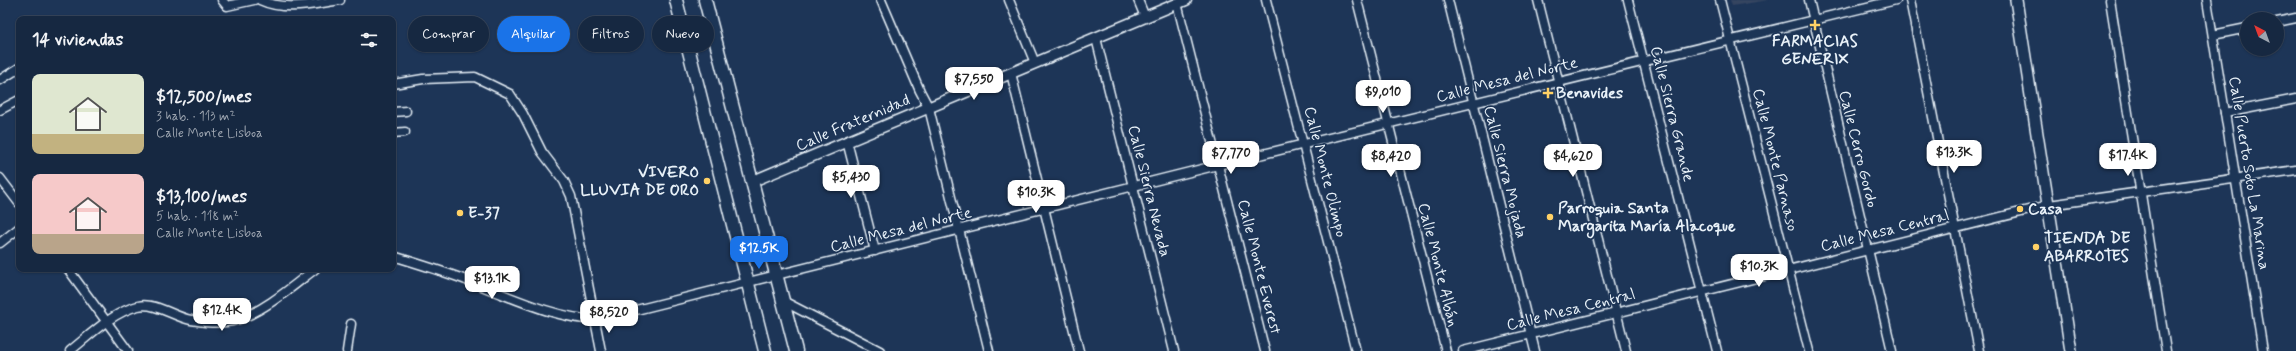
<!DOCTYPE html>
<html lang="es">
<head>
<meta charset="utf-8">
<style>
  :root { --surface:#162841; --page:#23344c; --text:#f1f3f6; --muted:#9ea6b1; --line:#35445a; --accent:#1a73e8 }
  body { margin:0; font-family:Mynerve,sans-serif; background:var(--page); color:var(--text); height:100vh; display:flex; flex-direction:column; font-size:15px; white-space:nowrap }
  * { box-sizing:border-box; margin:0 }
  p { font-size:13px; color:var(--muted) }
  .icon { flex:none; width:22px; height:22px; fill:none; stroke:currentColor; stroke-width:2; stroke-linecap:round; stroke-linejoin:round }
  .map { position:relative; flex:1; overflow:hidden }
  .drawer { position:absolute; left:16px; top:16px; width:380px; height:256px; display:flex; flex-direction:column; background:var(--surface); border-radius:8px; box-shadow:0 1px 3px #0004,0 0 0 1px var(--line) }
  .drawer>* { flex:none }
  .hud { position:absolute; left:408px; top:16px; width:380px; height:36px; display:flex; gap:8px }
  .needle { width:26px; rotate:319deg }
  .buttons { position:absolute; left:2240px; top:12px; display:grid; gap:8px }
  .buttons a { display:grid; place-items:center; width:44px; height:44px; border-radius:50%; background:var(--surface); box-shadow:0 1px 3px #0004,0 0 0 1px var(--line); font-size:20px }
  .price { position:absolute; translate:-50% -34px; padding:0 9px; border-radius:8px; background:#fff; color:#222; font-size:13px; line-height:26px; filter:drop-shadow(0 1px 2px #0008) }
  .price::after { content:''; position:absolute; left:50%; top:24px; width:12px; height:9px; margin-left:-6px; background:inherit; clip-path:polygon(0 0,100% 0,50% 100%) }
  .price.active { background:var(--accent); color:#fff }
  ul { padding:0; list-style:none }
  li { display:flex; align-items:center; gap:12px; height:100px; padding:0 16px }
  li span { display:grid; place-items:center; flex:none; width:112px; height:80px; border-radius:8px; color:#555 }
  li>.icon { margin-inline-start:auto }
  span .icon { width:48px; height:48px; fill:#fffc; stroke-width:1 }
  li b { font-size:17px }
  h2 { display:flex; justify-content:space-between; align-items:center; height:48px; padding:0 16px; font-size:17px }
  .pill { padding:0 14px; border-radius:18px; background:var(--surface); box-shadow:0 1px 3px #0004,0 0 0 1px var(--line); font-size:14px; line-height:36px }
  .pill.active { background:var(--accent); color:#fff }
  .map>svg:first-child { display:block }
  .built { fill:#344460 }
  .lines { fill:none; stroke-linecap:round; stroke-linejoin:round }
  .minor-casing { stroke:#e8f1f8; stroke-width:11 }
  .tertiary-casing { stroke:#e8f1f8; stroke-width:13 }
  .secondary-casing { stroke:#e8f1f8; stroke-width:14 }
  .primary-casing { stroke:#e8f1f8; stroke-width:15 }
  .minor { stroke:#1d3557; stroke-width:8 }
  .tertiary { stroke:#1d3557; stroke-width:10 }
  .secondary { stroke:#1d3557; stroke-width:11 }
  .primary { stroke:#1d3557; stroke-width:12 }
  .poi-dot { fill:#ffd166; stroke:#1d3557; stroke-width:1.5 }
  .labels { text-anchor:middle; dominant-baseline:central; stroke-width:3.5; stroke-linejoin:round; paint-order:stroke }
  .poi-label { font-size:16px; font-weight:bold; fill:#e8f1f8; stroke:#1d3557; text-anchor:start }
  .street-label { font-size:16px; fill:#e8f1f8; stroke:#1d3557 }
</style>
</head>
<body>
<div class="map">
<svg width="2296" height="351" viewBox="0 0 2296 351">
  <rect width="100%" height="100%" fill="#1d3557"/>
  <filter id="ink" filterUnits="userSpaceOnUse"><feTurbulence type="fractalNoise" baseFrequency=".025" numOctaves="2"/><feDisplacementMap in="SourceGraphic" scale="8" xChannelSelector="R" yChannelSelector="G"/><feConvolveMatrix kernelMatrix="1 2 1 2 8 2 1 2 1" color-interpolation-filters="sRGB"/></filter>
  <g filter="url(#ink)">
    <path class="built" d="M1730,0H1769L1732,6Z"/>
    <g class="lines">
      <g class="minor-casing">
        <g id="minor">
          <path d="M222,0L227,6L254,0"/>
          <path d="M260,0C286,12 313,4 340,0"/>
          <path d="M881,0L920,91L929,108L989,351"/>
          <path d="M1009,0L1035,63"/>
          <path d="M1138,0L1145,17"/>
          <path d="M1266,0L1356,351"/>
          <path d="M1357,0L1446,351"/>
          <path d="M1448,0L1535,351"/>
          <path d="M1538,0L1626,351"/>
          <path d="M1628,0L1717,351"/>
          <path d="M1720,0L1809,351"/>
          <path d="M1809,0L1892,351"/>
          <path d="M1910,0L1979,351"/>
          <path d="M2110,0L2166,351"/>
          <path d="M2207,0L2263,351"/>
          <path d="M1177,3L1265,351"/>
          <path d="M2277,22L2296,18"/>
          <path d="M2213,35L2247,28"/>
          <path d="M1096,38L1174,351"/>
          <path d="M1011,73L1079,351"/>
          <path d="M0,80L19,68"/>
          <path d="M393,84L423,79L475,77L510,94L523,114L542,152L564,181L571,196L601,351"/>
          <path d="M0,110L19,100"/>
          <path d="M393,112L406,111"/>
          <path d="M2225,113L2296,99"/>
          <path d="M393,133L405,132"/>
          <path d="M847,141L875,251"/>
          <path d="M0,178L19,203"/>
          <path d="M0,243L19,228"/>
          <path d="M393,256C419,264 446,272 471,282C511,297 554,318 596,320L1218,165L1896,0"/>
          <path d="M68,269L128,351"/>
          <path d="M783,301L880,351"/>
          <path d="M70,351C90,335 113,312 138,306C156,302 174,317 191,320C203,322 224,324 236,320C263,312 293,286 315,269"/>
          <path d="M347,351L351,324"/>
          <path d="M1463,351L2049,205L2296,170"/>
        </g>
      </g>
      <g class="tertiary-casing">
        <path id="tertiary" d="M753,181L1186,0"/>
      </g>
      <g class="secondary-casing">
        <path id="secondary" d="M2016,0L2071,351"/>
      </g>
      <g class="primary-casing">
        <g id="primary">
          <path d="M676,0L765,351"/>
          <path d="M705,0L796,351"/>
        </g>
      </g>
      <use href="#minor" class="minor"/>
      <use href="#tertiary" class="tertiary"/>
      <use href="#secondary" class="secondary"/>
      <use href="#primary" class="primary"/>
    </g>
  </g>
  <g class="poi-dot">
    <path d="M1813 19h4v4h4v4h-4v4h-4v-4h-4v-4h4z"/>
    <path d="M1546 87h4v4h4v4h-4v4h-4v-4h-4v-4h4z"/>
    <circle cx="707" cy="181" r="4"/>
    <circle cx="2020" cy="209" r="4"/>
    <circle cx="460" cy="213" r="4"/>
    <circle cx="1550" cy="217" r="4"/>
    <circle cx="2036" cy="247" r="4"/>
  </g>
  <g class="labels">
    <g class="poi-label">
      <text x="1815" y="41" text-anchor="middle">FARMACIAS<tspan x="1815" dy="18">GENERIX</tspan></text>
      <text x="1556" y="93">Benavides</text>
      <text x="699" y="172" text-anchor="end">VIVERO<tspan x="699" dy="18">LLUVIA DE ORO</tspan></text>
      <text x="1558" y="208">Parroquia Santa<tspan x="1558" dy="18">Margarita María Alacoque</tspan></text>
      <text x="2028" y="209">Casa</text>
      <text x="468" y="213">E-37</text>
      <text x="2044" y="238">TIENDA DE<tspan x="2044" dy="18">ABARROTES</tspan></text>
    </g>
    <g class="street-label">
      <text transform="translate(1507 80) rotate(-14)">Calle Mesa del Norte</text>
      <text transform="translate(1672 114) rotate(76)">Calle Sierra Grande</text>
      <text transform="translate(853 123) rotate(-23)">Calle Fraternidad</text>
      <text transform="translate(1858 149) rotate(76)">Calle Cerro Gordo</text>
      <text transform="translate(1775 160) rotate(76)">Calle Monte Parnaso</text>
      <text transform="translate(1325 172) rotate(76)">Calle Monte Olimpo</text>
      <text transform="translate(1505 172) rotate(76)">Calle Sierra Mojada</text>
      <text transform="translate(2249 173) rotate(81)">Calle Puerto Soto La Marina</text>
      <text transform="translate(1149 191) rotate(76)">Calle Sierra Nevada</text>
      <text transform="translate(901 230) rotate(-14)">Calle Mesa del Norte</text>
      <text transform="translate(1885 231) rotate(-14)">Calle Mesa Central</text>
      <text transform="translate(1438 265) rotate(76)">Calle Monte Albán</text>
      <text transform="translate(1259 267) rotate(76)">Calle Monte Everest</text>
      <text transform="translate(1571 310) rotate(-14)">Calle Mesa Central</text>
    </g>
  </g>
</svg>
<div class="buttons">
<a><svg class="needle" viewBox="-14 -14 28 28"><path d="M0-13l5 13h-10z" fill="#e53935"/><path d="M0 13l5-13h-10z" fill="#9ea6b1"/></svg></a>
</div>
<b class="price" style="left:974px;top:101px">$7,550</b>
<b class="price" style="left:1383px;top:114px">$9,010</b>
<b class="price" style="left:1954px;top:174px">$13.3K</b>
<b class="price" style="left:1231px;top:175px">$7,770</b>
<b class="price" style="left:2128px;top:177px">$17.4K</b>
<b class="price" style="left:1391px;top:178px">$8,420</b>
<b class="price" style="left:1573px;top:178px">$4,620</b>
<b class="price" style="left:851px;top:199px">$5,430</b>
<b class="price" style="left:1036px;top:214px">$10.3K</b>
<b class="price active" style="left:759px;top:270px">$12.5K</b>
<b class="price" style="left:1759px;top:288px">$10.3K</b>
<b class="price" style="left:492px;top:300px">$13.1K</b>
<b class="price" style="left:222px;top:332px">$12.4K</b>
<b class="price" style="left:609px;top:334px">$8,520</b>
<div class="hud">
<a class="pill">Comprar</a>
<a class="pill active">Alquilar</a>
<a class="pill">Filtros</a>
<a class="pill">Nuevo</a>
</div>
<section class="drawer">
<h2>14 viviendas<svg class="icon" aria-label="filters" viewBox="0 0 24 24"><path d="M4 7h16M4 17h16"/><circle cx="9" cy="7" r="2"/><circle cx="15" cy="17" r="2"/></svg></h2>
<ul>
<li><span style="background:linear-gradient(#dfe7d0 75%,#c2b280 0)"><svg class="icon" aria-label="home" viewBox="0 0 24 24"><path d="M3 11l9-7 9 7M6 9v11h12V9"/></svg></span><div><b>$12,500/mes</b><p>3 hab. · 113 m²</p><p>Calle Monte Lisboa</p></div></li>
<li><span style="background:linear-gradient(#f6c9c9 75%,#b9a48a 0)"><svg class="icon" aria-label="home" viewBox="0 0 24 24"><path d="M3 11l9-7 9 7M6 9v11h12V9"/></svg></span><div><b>$13,100/mes</b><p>5 hab. · 118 m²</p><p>Calle Monte Lisboa</p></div></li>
</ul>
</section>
</div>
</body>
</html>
